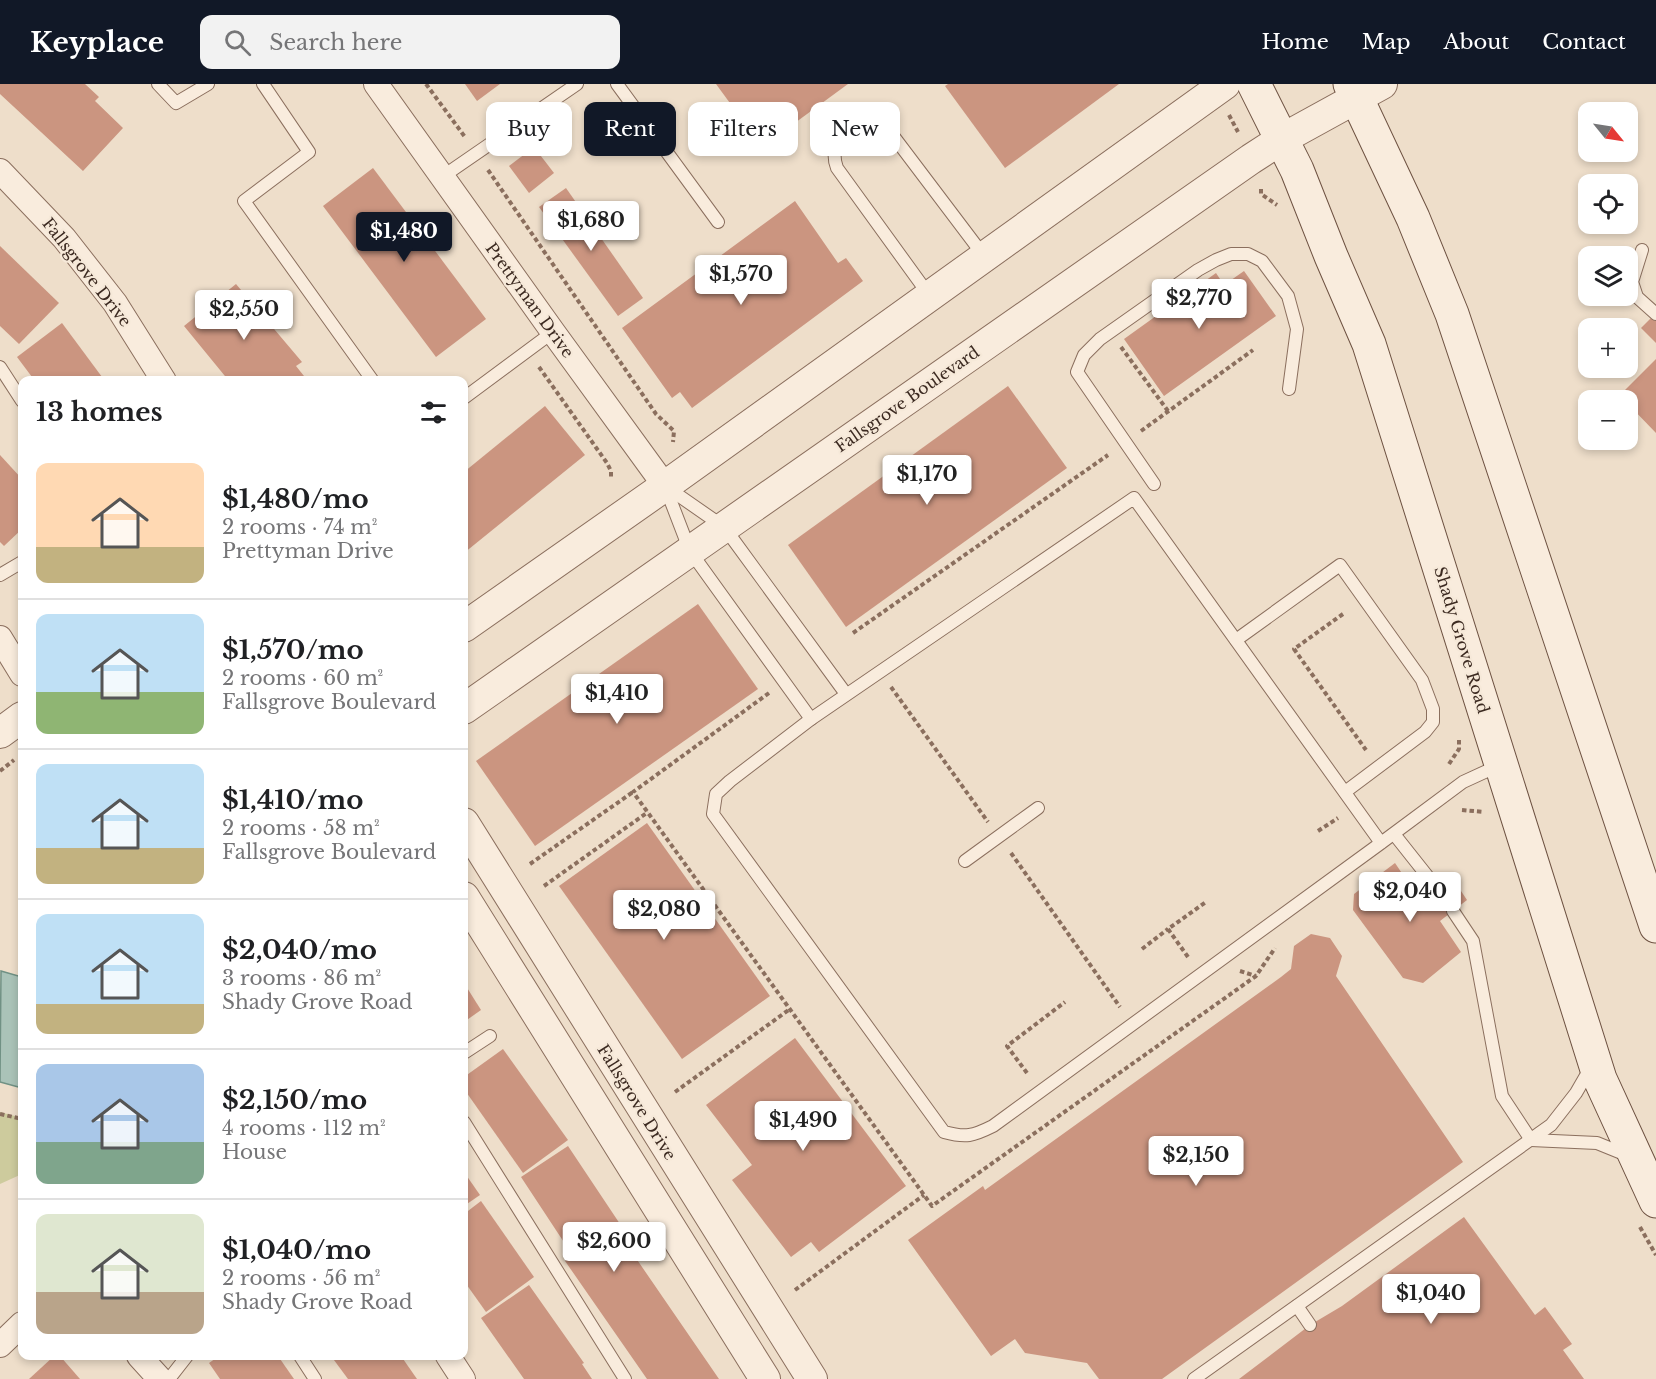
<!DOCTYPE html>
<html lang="en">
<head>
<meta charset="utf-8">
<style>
  :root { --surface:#fff; --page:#f2f2f2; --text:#202124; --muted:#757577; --line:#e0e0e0; --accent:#111827 }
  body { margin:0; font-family:"Libre Baskerville",serif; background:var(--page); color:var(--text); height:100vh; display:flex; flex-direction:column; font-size:22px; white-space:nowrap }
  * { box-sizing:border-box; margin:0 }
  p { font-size:20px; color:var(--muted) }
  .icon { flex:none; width:33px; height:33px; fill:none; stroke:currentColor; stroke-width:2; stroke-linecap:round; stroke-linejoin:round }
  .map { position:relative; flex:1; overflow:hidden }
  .details { position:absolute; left:18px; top:292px; width:450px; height:984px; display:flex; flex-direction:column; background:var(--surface); border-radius:12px; box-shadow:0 3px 9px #0003 }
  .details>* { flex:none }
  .hud { position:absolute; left:486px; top:18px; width:570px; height:54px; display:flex; gap:12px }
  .needle { width:39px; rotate:120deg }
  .controls { position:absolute; left:1578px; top:18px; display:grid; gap:12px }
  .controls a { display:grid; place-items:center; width:60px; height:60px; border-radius:12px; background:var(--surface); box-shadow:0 3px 9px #0003; font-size:30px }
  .price { position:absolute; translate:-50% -51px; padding:0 14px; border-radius:6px; background:#fff; color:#222; font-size:20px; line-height:39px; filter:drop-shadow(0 2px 3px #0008) }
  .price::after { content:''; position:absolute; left:50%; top:36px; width:18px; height:14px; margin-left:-9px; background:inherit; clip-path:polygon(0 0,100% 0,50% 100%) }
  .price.selected { background:var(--accent); color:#fff }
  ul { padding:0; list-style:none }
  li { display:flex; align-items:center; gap:18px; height:150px; padding:0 18px }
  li+li { border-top:2px solid var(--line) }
  li span { display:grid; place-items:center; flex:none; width:168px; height:120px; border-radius:12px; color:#555 }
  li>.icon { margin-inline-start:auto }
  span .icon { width:72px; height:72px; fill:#fffc; stroke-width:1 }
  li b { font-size:26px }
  h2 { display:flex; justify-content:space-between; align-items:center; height:72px; padding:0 18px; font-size:26px }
  .tag { padding:0 21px; border-radius:12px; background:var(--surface); box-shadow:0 3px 9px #0003; font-size:21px; line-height:54px }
  .tag.selected { background:var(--accent); color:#fff }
  header { display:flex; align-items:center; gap:36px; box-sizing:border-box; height:84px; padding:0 30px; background:var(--accent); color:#fff }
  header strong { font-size:28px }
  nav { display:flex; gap:33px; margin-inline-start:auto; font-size:21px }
  .search { width:420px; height:54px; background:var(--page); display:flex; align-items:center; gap:15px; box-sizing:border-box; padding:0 21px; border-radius:12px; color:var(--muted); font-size:22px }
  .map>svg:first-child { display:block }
  .green { fill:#cdcb9d }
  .water { fill:#aac3b8; stroke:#709184; stroke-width:1.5 }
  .building { fill:#cb9580 }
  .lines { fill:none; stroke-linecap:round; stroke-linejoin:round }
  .service-casing { stroke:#8b6f5e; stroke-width:14 }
  .minor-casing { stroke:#8b6f5e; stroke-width:26 }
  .tertiary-casing { stroke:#8b6f5e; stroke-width:32 }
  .secondary-casing { stroke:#6d5141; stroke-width:35 }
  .path { stroke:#8b6f5e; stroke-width:4; stroke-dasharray:4.5 3; stroke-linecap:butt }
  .service { stroke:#f9ecdd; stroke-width:12 }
  .minor { stroke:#f9ecdd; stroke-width:24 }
  .tertiary { stroke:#f9ecdd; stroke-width:30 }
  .secondary { stroke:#f9ecdd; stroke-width:33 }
  .labels { text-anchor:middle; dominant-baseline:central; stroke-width:4.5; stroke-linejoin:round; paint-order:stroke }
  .street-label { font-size:16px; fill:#3c2a21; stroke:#f6e9d9 }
</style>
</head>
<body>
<header>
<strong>Keyplace</strong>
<div class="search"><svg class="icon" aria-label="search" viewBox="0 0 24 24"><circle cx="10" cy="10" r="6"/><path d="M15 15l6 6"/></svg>Search here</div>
<nav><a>Home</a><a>Map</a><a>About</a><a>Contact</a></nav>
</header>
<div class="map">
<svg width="1656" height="1295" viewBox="0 0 1656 1295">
  <rect width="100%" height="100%" fill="#eedeca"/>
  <path class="green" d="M0,1028L22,1034V1090L0,1100Z"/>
  <path class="water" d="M1,887L22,893V1004L0,998Z"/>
  <g class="building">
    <path d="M0,0H85L99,13L95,17L123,44L83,87L0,10Z"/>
    <path d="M465,0H500L477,17Z"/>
    <path d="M716,0H848L762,63Z"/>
    <path d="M948,0H1119L1005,84L945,2Z"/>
    <path d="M534,63L554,89L529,109L509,82Z"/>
    <path d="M373,84L486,235L436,273L323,122Z"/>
    <path d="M566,104L643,214L618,232L539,123Z"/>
    <path d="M795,117L838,179L846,174L863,197L692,324L680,308L672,314L622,244Z"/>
    <path d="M0,162L59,219L19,260L0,242Z"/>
    <path d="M1244,187L1276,232L1164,312L1124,255L1216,189L1224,201Z"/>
    <path d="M236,200L302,278L296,282L308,297H229L184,242Z"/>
    <path d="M1656,229V259L1641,244Z"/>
    <path d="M62,239L105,297H35L17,273Z"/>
    <path d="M1656,275V349L1628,320V316H1624L1619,312Z"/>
    <path d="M1008,302L1067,384L846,543L788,461Z"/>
    <path d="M545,322L585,371L464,469V388Z"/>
    <path d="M0,371L22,395V445L4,462L0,458Z"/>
    <path d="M698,520L758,605L535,762L476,677Z"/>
    <path d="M647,739L770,912L682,975L559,802Z"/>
    <path d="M1395,779L1420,816L1451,792L1467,816L1440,837L1461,868L1423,899L1403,894L1353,826L1354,810Z"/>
    <path d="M1311,850L1330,854L1342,872L1336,892L1463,1078L1162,1295H1099L1087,1279L1025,1269L1015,1255L991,1272L908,1156L983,1102L985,1106L1281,893L1291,885L1294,862Z"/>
    <path d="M464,899L481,926L464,938Z"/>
    <path d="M795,954L906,1102L819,1168L811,1158L791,1173L732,1096L752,1081L706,1021Z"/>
    <path d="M503,965L568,1056L523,1089L464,1005V993Z"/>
    <path d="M568,1062L620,1140L587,1162L590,1167L618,1148L719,1295H647L565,1177L573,1172L521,1093Z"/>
    <path d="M464,1088L480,1111L464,1122Z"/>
    <path d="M481,1117L534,1193L486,1228L464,1197V1130Z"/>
    <path d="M1464,1133L1535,1231L1545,1223L1572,1260L1563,1266L1584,1295H1239L1310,1241L1342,1222Z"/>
    <path d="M529,1201L584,1279L582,1280L592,1295H524L481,1234Z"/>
    <path d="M54,1272H60L80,1295H29Z"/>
    <path d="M219,1272H278L294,1295H220L209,1279Z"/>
    <path d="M331,1272H401L417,1295H348Z"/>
  </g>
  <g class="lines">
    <g class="service-casing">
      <g id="service">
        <path d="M158,0L176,19L208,0"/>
        <path d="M263,0L309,68L244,117L373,297"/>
        <path d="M617,0L718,138"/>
        <path d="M442,93L577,0"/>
        <path d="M1642,166L1632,198L1637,213L1656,230"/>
        <path d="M929,211L837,84C829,64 841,34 866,36C875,36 884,45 891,49L984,172"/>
        <path d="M0,283L22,317"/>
        <path d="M464,314L553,248"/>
        <path d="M1154,400L1077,288L1084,271L1100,255L1198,186L1216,176L1231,170H1248L1262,177L1288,212L1297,245L1289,305"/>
        <path d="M665,402L724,443L846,610"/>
        <path d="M665,402L690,467L811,635"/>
        <path d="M0,491L22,478"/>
        <path d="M1236,556L1340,481L1422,596L1433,625V638L1425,648L1345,708"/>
        <path d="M1394,750L1436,803"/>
        <path d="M1381,759L1134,414L811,635L730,697L716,710L713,730L944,1048C966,1054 973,1052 993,1042L1381,759L1463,698L1500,681"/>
        <path d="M965,777L1038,724"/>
        <path d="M1453,827L1473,857L1502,1012L1531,1056"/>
        <path d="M464,969L490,952"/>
        <path d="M464,1038L625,1295"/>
        <path d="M1531,1056L1597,1059L1629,1072"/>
        <path d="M1297,1222L1310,1241"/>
        <path d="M300,1272L315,1295"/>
        <path d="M169,1295L187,1272"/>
        <path d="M1194,1295L1551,1041L1576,1009L1591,983"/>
      </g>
    </g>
    <g class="minor-casing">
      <g id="minor">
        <path d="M376,0L553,248L665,402"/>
        <path d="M0,87L64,154L115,219L164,297"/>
        <path d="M0,554L22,590"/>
        <path d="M0,1261L22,1240"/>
        <path d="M139,1272L160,1295"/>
        <path d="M448,1272L463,1295"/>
      </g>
    </g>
    <g class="tertiary-casing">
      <g id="tertiary">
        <path d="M464,543L665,402L1225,0"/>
        <path d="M464,625L1251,75L1282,55L1382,0"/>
        <path d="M0,649L22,633"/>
        <path d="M464,739L812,1295"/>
        <path d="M464,813L765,1295"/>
      </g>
    </g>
    <g class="secondary-casing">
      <g id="secondary">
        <path d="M1254,0L1297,86L1331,172L1369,260L1600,995L1656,1117"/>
        <path d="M1350,0L1413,134L1452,230L1656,842"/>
      </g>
    </g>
    <g class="path">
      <path d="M426,0L465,53"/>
      <path d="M1229,31L1238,48"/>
      <path d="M488,86L656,330L674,347L673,358"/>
      <path d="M1261,105V110L1277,121"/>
      <path d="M1121,263L1168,327"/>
      <path d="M539,283L607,379L611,387V395"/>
      <path d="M1141,347L1253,266"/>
      <path d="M1343,530L1294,565L1366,666"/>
      <path d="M853,549L1108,371"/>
      <path d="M891,603L988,738"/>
      <path d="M769,609L633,708L932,1122L1256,892L1275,864"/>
      <path d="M1449,680L1459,665V655"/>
      <path d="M0,687L14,676"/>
      <path d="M1462,726L1484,728"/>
      <path d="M1318,747L1338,734"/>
      <path d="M1011,769L1120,923"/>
      <path d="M530,780L633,708"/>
      <path d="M544,802L648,728"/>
      <path d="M1142,865L1168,845"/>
      <path d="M1188,873L1168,845L1206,818"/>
      <path d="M1240,887L1256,892"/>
      <path d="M1027,989L1007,962L1065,918"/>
      <path d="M675,1008L790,925"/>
      <path d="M0,1030L22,1035"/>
      <path d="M1640,1143L1656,1171"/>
      <path d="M795,1206L924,1111"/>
    </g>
    <use href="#service" class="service"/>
    <use href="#minor" class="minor"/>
    <use href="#tertiary" class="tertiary"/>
    <use href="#secondary" class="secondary"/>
  </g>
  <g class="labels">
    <g class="street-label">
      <text transform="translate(87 188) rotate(52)">Fallsgrove Drive</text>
      <text transform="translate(530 216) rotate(54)">Prettyman Drive</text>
      <text transform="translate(907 315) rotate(-35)">Fallsgrove Boulevard</text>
      <text transform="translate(1462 556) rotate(73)">Shady Grove Road</text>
      <text transform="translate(637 1018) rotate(58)">Fallsgrove Drive</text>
    </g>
  </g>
</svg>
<div class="controls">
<a><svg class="needle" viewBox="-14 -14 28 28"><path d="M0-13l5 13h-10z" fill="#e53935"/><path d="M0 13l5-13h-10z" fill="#757577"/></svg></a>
<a><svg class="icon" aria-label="locate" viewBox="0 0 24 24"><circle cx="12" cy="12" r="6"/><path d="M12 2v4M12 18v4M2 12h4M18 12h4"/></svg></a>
<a><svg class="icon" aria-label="layers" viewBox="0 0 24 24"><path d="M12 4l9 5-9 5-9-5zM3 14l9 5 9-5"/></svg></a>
<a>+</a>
<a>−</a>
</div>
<b class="price" style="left:591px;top:168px">$1,680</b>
<b class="price selected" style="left:404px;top:179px">$1,480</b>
<b class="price" style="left:741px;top:222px">$1,570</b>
<b class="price" style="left:1199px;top:246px">$2,770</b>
<b class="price" style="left:244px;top:257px">$2,550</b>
<b class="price" style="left:927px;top:422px">$1,170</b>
<b class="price" style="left:617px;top:641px">$1,410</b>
<b class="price" style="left:1410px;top:839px">$2,040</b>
<b class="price" style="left:664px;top:857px">$2,080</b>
<b class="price" style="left:803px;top:1068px">$1,490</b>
<b class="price" style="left:1196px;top:1103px">$2,150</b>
<b class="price" style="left:614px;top:1189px">$2,600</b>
<b class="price" style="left:1431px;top:1241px">$1,040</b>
<div class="hud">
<a class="tag">Buy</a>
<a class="tag selected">Rent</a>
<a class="tag">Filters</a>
<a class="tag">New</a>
</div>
<section class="details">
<h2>13 homes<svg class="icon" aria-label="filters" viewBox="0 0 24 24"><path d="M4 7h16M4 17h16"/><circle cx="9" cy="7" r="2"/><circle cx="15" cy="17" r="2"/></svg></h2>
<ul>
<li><span style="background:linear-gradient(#ffd9b3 70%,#c2b280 0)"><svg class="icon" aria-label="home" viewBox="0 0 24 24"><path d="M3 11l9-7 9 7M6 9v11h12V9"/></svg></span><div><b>$1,480/mo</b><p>2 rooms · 74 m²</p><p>Prettyman Drive</p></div></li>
<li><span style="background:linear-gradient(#bfe0f5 65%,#8fb573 0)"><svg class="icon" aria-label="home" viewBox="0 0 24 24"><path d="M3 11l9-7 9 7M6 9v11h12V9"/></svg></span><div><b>$1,570/mo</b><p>2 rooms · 60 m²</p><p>Fallsgrove Boulevard</p></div></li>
<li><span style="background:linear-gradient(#bfe0f5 70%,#c2b280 0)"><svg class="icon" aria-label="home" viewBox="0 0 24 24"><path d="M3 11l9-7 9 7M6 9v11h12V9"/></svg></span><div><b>$1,410/mo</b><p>2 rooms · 58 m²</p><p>Fallsgrove Boulevard</p></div></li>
<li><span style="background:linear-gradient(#bfe0f5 75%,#c2b280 0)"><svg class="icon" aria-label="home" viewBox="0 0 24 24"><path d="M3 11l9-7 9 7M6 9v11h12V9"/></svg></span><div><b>$2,040/mo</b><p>3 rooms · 86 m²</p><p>Shady Grove Road</p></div></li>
<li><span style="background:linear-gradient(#a9c7e8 65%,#7fa58c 0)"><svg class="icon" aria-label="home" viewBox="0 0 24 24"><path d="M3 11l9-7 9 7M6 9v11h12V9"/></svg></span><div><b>$2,150/mo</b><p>4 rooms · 112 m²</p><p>House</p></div></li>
<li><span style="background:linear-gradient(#dfe7d0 65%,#b9a48a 0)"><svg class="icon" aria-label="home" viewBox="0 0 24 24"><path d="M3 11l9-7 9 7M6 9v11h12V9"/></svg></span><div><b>$1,040/mo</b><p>2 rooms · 56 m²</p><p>Shady Grove Road</p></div></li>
</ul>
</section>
</div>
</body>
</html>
